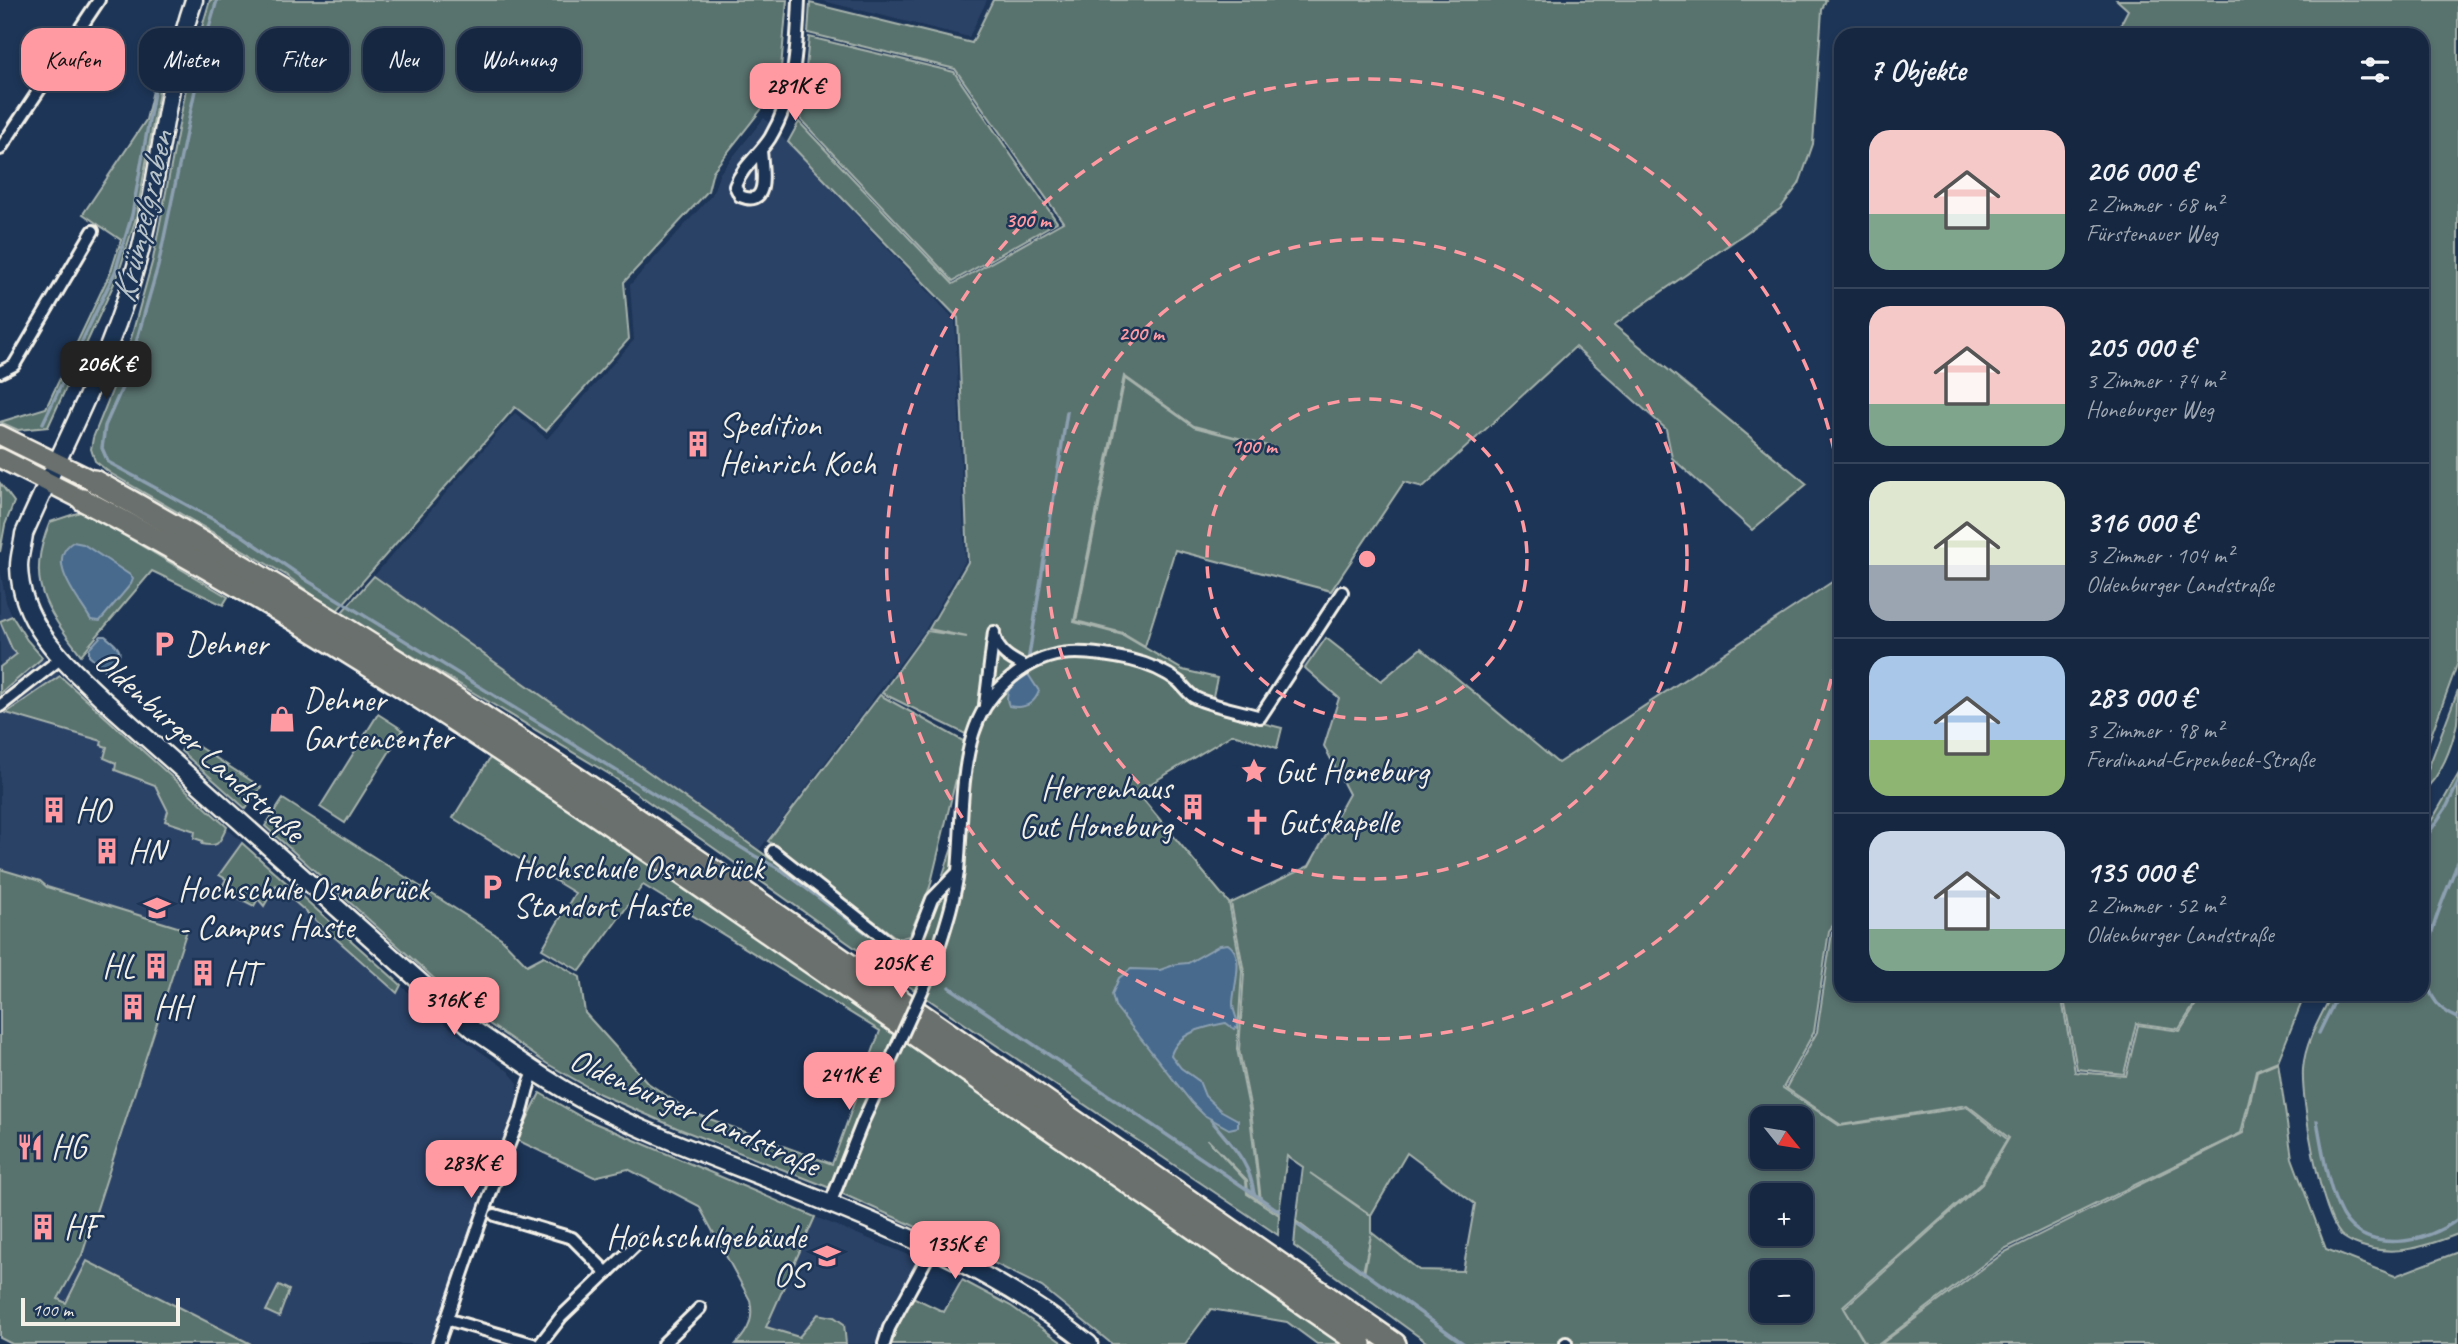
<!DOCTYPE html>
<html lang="de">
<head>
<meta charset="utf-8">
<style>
  :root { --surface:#162841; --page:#23344c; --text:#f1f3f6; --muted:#9ea6b1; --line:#35445a; --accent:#ff9aa2 }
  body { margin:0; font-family:Caveat,sans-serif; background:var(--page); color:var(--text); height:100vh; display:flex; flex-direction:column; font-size:26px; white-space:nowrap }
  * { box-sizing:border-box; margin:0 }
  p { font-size:23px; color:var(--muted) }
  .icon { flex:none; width:38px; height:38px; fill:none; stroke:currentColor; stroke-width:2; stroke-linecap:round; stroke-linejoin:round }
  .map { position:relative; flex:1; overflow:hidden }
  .panel { position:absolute; left:1834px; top:28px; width:595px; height:973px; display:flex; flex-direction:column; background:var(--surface); border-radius:21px; box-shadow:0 4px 10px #0003,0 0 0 2px var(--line) }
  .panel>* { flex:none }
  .guide { position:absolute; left:21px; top:28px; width:665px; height:63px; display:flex; gap:14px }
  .needle { width:46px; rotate:120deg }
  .fabs { position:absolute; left:1750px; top:1106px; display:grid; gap:14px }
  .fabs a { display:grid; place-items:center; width:63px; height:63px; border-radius:14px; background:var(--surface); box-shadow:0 4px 10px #0003,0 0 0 2px var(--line); font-size:35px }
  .scale { position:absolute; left:21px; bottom:18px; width:159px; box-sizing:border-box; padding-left:7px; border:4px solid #f4f1e8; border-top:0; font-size:19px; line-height:24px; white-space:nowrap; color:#f4f1e8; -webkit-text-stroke:5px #1d3557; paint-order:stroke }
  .price { position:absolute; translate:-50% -60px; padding:0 16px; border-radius:14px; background:var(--accent); color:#111; font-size:23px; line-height:46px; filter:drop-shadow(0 2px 4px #0008) }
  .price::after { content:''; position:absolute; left:50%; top:42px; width:21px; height:16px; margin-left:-10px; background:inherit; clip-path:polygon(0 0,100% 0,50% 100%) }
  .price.active { background:#222; color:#fff }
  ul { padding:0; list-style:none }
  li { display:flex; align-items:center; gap:21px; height:175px; padding:0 35px }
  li+li { border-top:2px solid var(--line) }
  li span { display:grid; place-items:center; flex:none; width:196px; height:140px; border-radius:21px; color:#555 }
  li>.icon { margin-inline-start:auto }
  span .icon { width:84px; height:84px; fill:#fffc; stroke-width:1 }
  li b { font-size:30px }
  h2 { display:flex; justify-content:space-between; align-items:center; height:84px; padding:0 35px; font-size:30px }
  .pill { padding:0 24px; border-radius:21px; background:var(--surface); box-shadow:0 4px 10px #0003,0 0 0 2px var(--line); font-size:24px; line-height:63px }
  .pill.active { background:var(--accent); color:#111 }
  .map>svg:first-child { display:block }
  .built { fill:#2c4266 }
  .green { fill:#59726e; stroke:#a6b2ab; stroke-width:2; fill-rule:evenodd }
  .water { fill:#466a8d; stroke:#8ca0b1; stroke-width:2 }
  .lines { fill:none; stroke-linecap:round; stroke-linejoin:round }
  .stream { stroke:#8ca0b1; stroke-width:3.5 }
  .street-casing { stroke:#f4f1e8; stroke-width:16 }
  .secondary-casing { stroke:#f4f1e8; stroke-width:21 }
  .primary-casing { stroke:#f4f1e8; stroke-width:23 }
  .highway-casing { stroke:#f4f1e8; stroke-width:26 }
  .street { stroke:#1d3557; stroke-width:10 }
  .secondary { stroke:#1d3557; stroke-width:16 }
  .primary { stroke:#6b706d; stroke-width:18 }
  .highway { stroke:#6b706d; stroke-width:21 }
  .street-bridge-casing { stroke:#f4f1e8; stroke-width:16; stroke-linecap:butt }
  .street-bridge { stroke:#1d3557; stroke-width:10 }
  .ring { fill:none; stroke:#ff9aa2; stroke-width:3.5; stroke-dasharray:12 9 }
  .labels { text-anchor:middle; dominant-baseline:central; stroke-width:5; stroke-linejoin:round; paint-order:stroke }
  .poi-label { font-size:33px; fill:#f4f1e8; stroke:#1d3557; text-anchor:start }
  .street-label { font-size:33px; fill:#f4f1e8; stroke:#1d3557 }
  .water-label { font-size:35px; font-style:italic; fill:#b7c2c8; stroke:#1d3557 }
  .centre { fill:#ff9aa2; stroke:#1d3557; stroke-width:3.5 }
  .ring-label { font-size:21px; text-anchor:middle; font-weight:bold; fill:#ff9aa2; stroke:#1d3557; stroke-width:5; stroke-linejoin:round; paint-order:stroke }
</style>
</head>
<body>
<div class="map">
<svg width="2458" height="1344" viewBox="0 0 2458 1344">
  <rect width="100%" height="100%" fill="#1d3557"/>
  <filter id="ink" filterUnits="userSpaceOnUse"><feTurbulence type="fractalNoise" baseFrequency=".0143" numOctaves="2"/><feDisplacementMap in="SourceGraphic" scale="14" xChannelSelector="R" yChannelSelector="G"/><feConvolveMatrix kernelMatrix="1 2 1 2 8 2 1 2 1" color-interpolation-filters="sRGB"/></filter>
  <g filter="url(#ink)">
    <g class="built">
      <path d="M819,0H987L969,37Z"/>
      <path d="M764,118L955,320L965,561L925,630L759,850L374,576L515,413L547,439L634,340L630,285L712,195L720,173Z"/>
      <path d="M0,569L6,602L12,616L27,640L60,676L387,974L467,1042L508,1071L518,1083L517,1099L430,1344H12L0,1338Z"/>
      <path d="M815,1217L919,1259L876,1344H846L844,1324L799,1337L766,1327Z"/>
    </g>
    <g class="green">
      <path d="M210,0H787L781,68L771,104L768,101L713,171L708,191L624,282L629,339L546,431L515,407L336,612L286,575L110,473L95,461L91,449L93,438L126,356L153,259L190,68Z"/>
      <path d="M993,0H1826L1822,10L1813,144L1799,184L1780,209L1614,325L1807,484L1752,530L1672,458L1666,429L1575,347L1423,487L1404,482L1331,591L1175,550L1145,646L1123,633L1076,621L1125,378L1194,427L1275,448L1194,426L1124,376L1074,622L1123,635L1183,670L1217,678L1210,710L1282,728L1277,748L1233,734L1137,792L1229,903L1242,971L1237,1049L1249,1108L1260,1201L1248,1193L1247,1180L1207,1139L1246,1181L1247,1194L1279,1215L1278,1235L913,989L609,774L341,613L374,576L772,860H784L888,942L910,954L920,943L967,803L972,737L882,693L927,631L967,637L929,629L968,562L958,318L788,142L799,122L953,284L1063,222L955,69L808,33L810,3L972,43Z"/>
      <path d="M2117,0H2458V662L2422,760V35H2115L2128,10Z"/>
      <path d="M167,32L158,97L136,218L118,275L48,427L18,430L0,422L46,408L111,271L121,240L83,214L146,120Z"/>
      <path d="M809,37L954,72L1057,222L953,281L801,120Z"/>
      <path d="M0,483L14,502L5,525L0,552Z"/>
      <path d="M83,511L228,597L223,605L152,571L81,655C45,608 25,582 50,522Z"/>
      <path d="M1841,576V915L1829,931L1814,1032L1783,1088L1840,1126L1967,1107L2007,1139L1981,1183L1843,1306L1865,1344H1429L1294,1246L1296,1223L1364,1274L1371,1235L1363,1272L1296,1221L1303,1167L1287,1156L1279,1213L1261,1201L1251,1110L1239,1050L1244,972L1231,903L1309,866L1349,794L1324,746L1339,698L1305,668L1326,638L1381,681L1421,648L1558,763ZM1762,1118H1801V1157H1762ZM1407,1153L1475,1204L1463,1271L1419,1270L1371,1232V1216L1310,1173L1371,1215ZM1762,1195H1801V1234H1762ZM1762,1272H1801V1311H1762Z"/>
      <path d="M12,616L27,640L42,657L41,659L0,694V667L17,654L12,649L0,621Z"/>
      <path d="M60,676L227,827C219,842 220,848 202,844L203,841L194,838L195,831L165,821L168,811L155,785L115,770L116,763L104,758L107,747L101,745L102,741L6,713Z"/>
      <path d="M2458,690C2458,701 2458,713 2457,723C2452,747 2441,777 2422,792V785Z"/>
      <path d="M880,695L965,742L930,887L909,936L898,939L768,841Z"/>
      <path d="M378,714L403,730L345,823L320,807Z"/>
      <path d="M188,740L261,787L246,809L181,751Z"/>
      <path d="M493,753L1344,1344H1317L1287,1322L1211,1309L1185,1344H1112L1042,1287L972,1252L825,1186L677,1128L600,1094L546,1063L469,1010L265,826L283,799L501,938L527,965L544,956L580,977L585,1013L648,1083L691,1112L832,1164L880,1031L643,885L580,971L542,949L575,893L453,818Z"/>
      <path d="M2458,775V1234C2424,1247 2390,1259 2354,1243C2351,1242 2344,1238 2341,1235C2320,1211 2301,1101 2303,1069C2305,1042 2320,1018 2332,994H2422V837Z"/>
      <path d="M242,843L401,985L397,993L276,885L264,906L258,899L254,906L221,889L226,879L219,875Z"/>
      <path d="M0,869L40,881L47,887L187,930L82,1255L58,1299L66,1303L87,1261L251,1344H12L0,1338Z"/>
      <path d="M1841,920V994H2061L2075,1072L2126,1076L2138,1025L2180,1031L2203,994H2305L2278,1061L2256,1070L2241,1133L2004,1249L1879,1344H1866L1844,1308L1982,1184L2009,1138L1967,1105L1841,1125L1786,1088L1817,1032L1832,932Z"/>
      <path d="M2063,994H2201L2179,1029L2136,1023L2124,1074L2077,1069Z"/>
      <path d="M2278,1062L2292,1158L2326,1249L2395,1276L2458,1252V1344H1881L2005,1252L2243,1133L2257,1071Z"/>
      <path d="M540,1093L583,1118L815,1217L766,1327L799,1337L818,1314L834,1317L844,1324L846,1344H736C749,1330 754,1319 750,1300L699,1206L628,1169L594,1177L517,1140Z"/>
      <path d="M962,1280L1011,1306L1064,1344H892L894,1333L913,1297L944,1312Z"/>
      <path d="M279,1285L289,1290L279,1317L266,1311Z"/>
    </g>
    <g class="water">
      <path d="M73,542L83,544L130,575L133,579L131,584L100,621L91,620C79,599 44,560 73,542Z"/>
      <path d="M101,636H105C122,650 125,652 110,670H105L89,656V649Z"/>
      <path d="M1026,671L1039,691C1034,705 1023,709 1009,706C1002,691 1015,681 1026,671Z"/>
      <path d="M1228,944C1246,956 1233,987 1233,1004C1233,1012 1238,1019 1238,1026L1234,1029L1226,1023C1205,1027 1178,1032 1171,1055L1181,1068L1199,1081L1205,1096L1220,1110L1238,1120V1127L1229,1129L1204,1115L1192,1103L1115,1006L1112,994L1119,978L1131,969L1160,970L1177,964L1188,963L1220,945Z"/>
    </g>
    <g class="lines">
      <g class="stream">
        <path d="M217,0L206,38L158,266L125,381L105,426L102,448L108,462L240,534L308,581L755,856L783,871L912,967"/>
        <path d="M43,423L115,272L132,215L155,87"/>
        <path d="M1028,662L1067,412"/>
        <path d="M2422,843L2447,806L2458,783"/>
        <path d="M2458,862C2442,905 2395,993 2458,1018"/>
        <path d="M949,987L1279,1211"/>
        <path d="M2319,1033L2338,994"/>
        <path d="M1211,1120C1231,1145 1250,1161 1254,1194"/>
        <path d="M2317,1121C2323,1152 2327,1187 2342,1215C2366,1256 2427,1243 2458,1219"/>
        <path d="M1298,1225L1464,1344"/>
      </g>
      <g class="street-casing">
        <g id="street">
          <path d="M0,149L99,0"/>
          <path d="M761,150C762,168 771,209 740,196L735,186C742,167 759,155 770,138C795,96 797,48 799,0"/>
          <path d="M0,372L14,365L93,231"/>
          <path d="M995,638C999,653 1011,659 1024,666"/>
          <path d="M985,705L994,632"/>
          <path d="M0,706L60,659"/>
          <path d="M773,851L889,942L903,948L911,946L917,938L932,899L958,872"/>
          <path d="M932,969C942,936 954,905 958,871C962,826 960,778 973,734C979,715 989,698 1003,685C1043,646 1080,649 1131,660C1148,664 1165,671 1179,682C1184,687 1188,693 1194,697C1204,704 1245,712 1260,717L1342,592"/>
          <path d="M830,1204L863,1121L898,1044"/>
          <path d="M495,1215L572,1238L607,1273"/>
          <path d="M446,1319L533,1344"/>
          <path d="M438,1344C465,1268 489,1191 520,1117C526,1102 526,1086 535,1071"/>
          <path d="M540,1344L561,1317L641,1240"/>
          <path d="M663,1344L700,1308"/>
          <path d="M884,1344L889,1328L932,1249"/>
          <path d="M1566,1344V1343"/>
        </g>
      </g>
      <g class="secondary-casing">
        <path id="secondary" d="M194,0C163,90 160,188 132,280C105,369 61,449 24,534C23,544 19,556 19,566C20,624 65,663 104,700L474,1030C512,1055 549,1083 590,1104C646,1133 706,1155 765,1178C878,1222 993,1268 1089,1344"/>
      </g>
      <g class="primary-casing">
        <g id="primary">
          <path d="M0,435L94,481"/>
          <path d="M0,458L83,500"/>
        </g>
      </g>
      <g class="highway-casing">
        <g id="highway">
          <path d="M94,481C337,615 568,770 796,928C996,1066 1195,1205 1395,1344"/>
          <path d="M83,500C313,620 528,767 741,914C948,1056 1154,1200 1361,1344"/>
        </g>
      </g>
      <use href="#street" class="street"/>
      <use href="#secondary" class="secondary"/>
      <use href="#primary" class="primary"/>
      <use href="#highway" class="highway"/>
      <g class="street-bridge-casing">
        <path id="street-bridge" d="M898,1044L932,969"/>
      </g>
      <use href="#street-bridge" class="street-bridge"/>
    </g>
  </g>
  <g class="ring">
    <circle cx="1367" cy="559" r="160"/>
    <circle cx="1367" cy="559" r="320"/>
    <path d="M1840 638A480 480 0 1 1 1840 480"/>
  </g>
  <defs>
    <g id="building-bare" transform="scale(2.1)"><path d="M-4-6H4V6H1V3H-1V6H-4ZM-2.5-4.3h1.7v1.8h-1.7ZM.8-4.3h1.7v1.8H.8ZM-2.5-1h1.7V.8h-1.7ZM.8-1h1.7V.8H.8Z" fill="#ff9aa2" stroke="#1d3557" stroke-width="2.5" paint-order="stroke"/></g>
    <g id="parking-bare" transform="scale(2.1)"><path d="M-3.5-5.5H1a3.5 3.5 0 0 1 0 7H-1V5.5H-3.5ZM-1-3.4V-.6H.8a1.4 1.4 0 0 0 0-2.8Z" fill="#ff9aa2" stroke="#1d3557" stroke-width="2.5" paint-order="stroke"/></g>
    <g id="shop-bare" transform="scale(2.1)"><path d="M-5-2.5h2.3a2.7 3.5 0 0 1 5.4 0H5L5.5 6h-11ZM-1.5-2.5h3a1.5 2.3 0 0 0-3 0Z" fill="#ff9aa2" stroke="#1d3557" stroke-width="2.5" paint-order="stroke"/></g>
    <g id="sight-bare" transform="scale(2.1)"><path d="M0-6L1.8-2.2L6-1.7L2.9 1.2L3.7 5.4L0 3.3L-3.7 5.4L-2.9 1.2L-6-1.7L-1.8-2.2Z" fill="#ff9aa2" stroke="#1d3557" stroke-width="2.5" paint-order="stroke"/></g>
    <g id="church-bare" transform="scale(2.1)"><path d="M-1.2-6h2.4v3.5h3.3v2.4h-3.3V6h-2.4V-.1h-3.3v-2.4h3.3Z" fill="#ff9aa2" stroke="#1d3557" stroke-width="2.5" paint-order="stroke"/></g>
    <g id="university-bare" transform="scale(2.1)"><path d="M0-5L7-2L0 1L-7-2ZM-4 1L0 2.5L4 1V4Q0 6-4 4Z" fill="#ff9aa2" stroke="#1d3557" stroke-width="2.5" paint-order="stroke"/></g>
    <g id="restaurant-bare" transform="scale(2.1)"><path d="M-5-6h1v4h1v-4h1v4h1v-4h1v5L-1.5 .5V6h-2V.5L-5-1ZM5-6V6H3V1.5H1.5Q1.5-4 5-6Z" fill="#ff9aa2" stroke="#1d3557" stroke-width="2.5" paint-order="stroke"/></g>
  </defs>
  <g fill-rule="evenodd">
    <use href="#building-bare" x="698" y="444"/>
    <use href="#parking-bare" x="164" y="644"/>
    <use href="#shop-bare" x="282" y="719"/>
    <use href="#sight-bare" x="1254" y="771"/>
    <use href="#building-bare" x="1193" y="807"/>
    <use href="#building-bare" x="54" y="810"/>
    <use href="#church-bare" x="1257" y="822"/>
    <use href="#building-bare" x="107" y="851"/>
    <use href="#parking-bare" x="492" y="887"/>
    <use href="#university-bare" x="157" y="908"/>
    <use href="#building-bare" x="156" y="966"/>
    <use href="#building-bare" x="203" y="973"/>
    <use href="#building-bare" x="133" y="1007"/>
    <use href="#restaurant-bare" x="30" y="1147"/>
    <use href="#building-bare" x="43" y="1227"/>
    <use href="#university-bare" x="827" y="1256"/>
  </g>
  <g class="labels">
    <g class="poi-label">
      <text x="719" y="425">Spedition<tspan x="719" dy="38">Heinrich Koch</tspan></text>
      <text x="185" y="644">Dehner</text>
      <text x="303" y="700">Dehner<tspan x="303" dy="38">Gartencenter</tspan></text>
      <text x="1275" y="771">Gut Honeburg</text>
      <text x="1172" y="788" text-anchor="end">Herrenhaus<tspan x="1172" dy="38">Gut Honeburg</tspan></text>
      <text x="75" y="810">HO</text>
      <text x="1278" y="822">Gutskapelle</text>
      <text x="128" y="851">HN</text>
      <text x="513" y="868">Hochschule Osnabrück<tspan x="513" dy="38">Standort Haste</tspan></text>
      <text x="178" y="889">Hochschule Osnabrück<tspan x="178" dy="38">- Campus Haste</tspan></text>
      <text x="135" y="966" text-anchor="end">HL</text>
      <text x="224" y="973">HT</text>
      <text x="154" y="1007">HH</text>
      <text x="51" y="1147">HG</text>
      <text x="64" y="1227">HF</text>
      <text x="806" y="1237" text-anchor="end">Hochschulgebäude<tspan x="806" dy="38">OS</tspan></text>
    </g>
    <g class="street-label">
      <text transform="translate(200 746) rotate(42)">Oldenburger Landstraße</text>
      <text transform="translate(695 1112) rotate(24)">Oldenburger Landstraße</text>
    </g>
    <g class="water-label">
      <text transform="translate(142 217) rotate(-77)">Krümpelgraben</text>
    </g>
  </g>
  <circle cx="1367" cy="559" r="10" class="centre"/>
  <g class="ring-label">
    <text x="1028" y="227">300 m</text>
    <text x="1141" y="340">200 m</text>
    <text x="1254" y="453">100 m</text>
  </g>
</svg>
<div class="fabs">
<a><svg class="needle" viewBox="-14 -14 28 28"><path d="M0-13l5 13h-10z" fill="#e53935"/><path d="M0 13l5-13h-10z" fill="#9ea6b1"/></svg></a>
<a>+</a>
<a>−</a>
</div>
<div class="scale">100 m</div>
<b class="price" style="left:795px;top:123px">281K €</b>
<b class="price active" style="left:106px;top:401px">206K €</b>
<b class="price" style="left:901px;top:1000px">205K €</b>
<b class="price" style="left:454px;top:1037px">316K €</b>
<b class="price" style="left:849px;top:1112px">241K €</b>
<b class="price" style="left:471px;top:1200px">283K €</b>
<b class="price" style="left:955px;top:1281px">135K €</b>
<div class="guide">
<a class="pill active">Kaufen</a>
<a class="pill">Mieten</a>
<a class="pill">Filter</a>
<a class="pill">Neu</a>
<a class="pill">Wohnung</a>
</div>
<section class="panel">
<h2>7 Objekte<svg class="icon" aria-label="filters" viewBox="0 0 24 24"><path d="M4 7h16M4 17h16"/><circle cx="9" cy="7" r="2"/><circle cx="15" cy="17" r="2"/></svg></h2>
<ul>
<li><span style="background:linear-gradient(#f6c9c9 60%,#7fa58c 0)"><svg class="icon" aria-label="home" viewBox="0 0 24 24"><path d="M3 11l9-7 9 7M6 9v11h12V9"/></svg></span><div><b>206 000 €</b><p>2 Zimmer · 68 m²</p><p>Fürstenauer Weg</p></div></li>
<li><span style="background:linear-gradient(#f6c9c9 70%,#7fa58c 0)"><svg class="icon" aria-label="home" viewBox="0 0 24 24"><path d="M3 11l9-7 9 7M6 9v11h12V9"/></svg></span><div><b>205 000 €</b><p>3 Zimmer · 74 m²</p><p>Honeburger Weg</p></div></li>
<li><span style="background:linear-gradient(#dfe7d0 60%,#9aa5b1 0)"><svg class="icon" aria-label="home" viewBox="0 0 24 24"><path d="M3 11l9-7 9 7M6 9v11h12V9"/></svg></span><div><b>316 000 €</b><p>3 Zimmer · 104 m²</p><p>Oldenburger Landstraße</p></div></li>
<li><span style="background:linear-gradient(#a9c7e8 60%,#8fb573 0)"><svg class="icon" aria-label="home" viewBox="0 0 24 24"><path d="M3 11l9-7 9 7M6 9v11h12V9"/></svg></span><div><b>283 000 €</b><p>3 Zimmer · 98 m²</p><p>Ferdinand-Erpenbeck-Straße</p></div></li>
<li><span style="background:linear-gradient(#c9d6e8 70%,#7fa58c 0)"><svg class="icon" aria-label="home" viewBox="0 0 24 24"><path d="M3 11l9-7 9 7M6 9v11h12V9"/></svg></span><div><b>135 000 €</b><p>2 Zimmer · 52 m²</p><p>Oldenburger Landstraße</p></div></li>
</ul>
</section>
</div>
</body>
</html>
